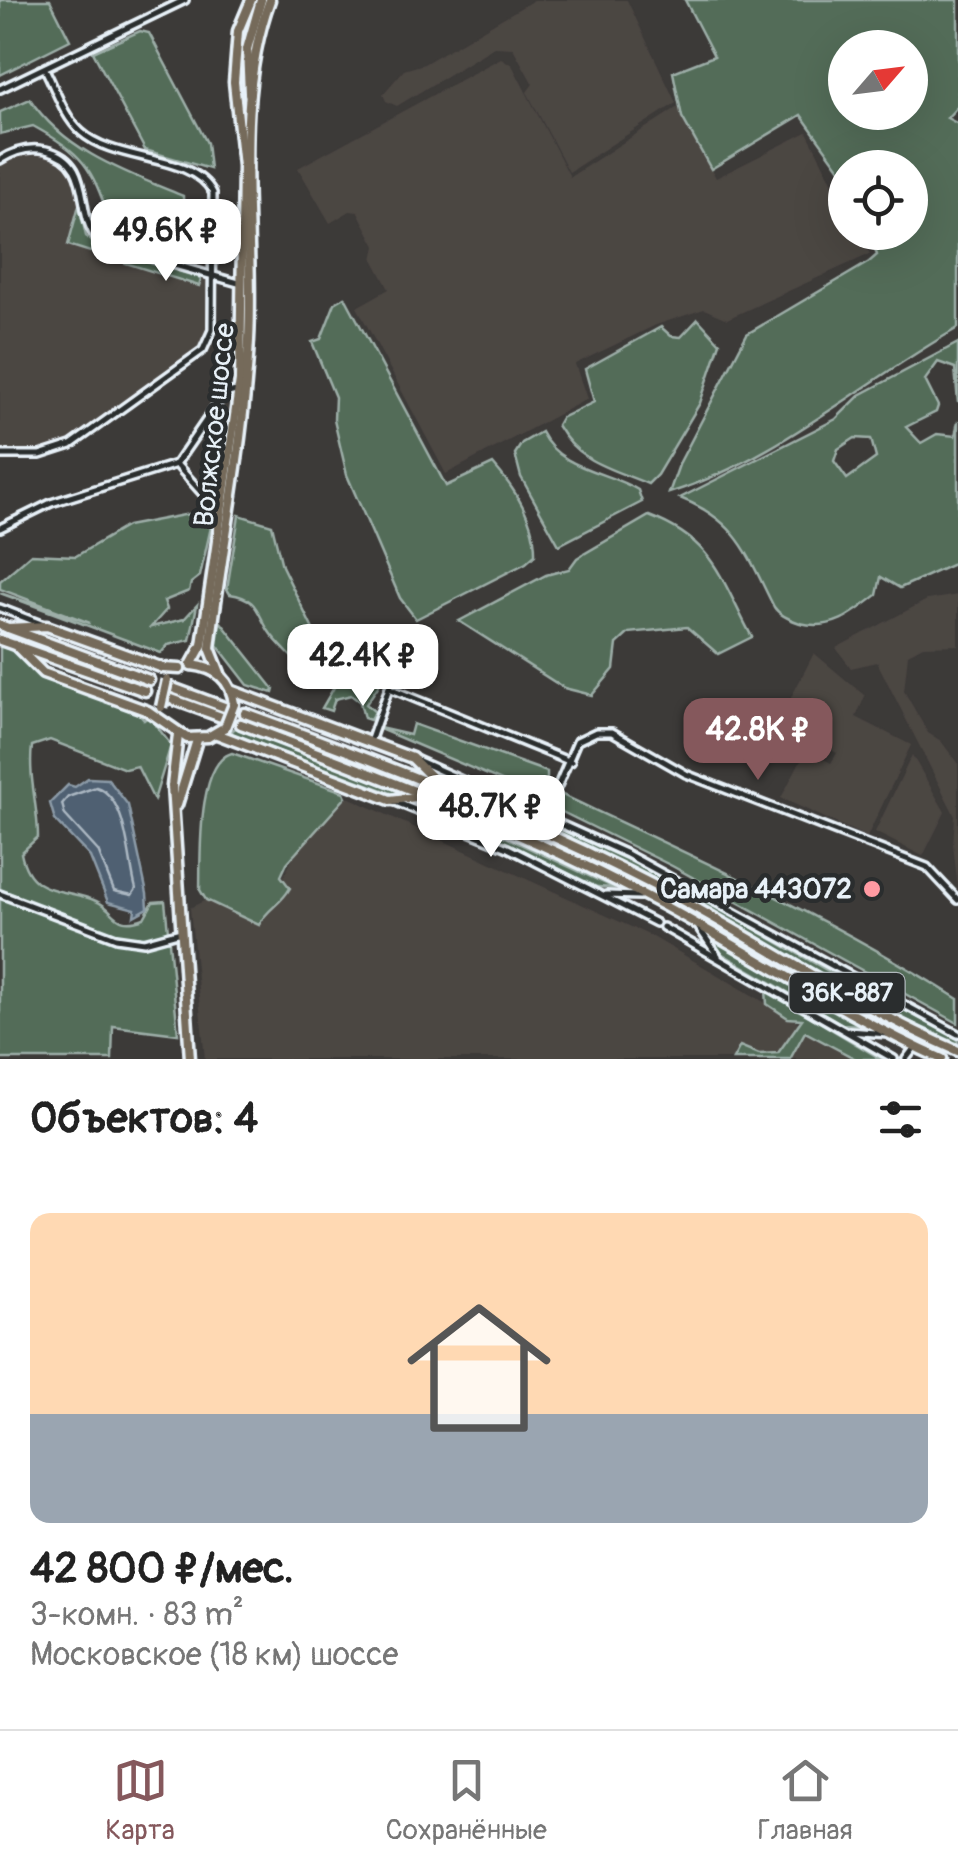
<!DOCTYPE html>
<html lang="ru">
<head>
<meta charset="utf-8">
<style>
  :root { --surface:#fff; --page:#f2f2f2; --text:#222; --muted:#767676; --line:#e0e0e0; --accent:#85585c }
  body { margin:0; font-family:Pangolin,sans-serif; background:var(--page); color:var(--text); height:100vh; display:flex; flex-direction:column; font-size:38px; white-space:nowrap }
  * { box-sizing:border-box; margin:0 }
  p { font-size:32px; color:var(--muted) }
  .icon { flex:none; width:55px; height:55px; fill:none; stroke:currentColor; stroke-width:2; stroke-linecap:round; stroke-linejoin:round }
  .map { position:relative; height:1059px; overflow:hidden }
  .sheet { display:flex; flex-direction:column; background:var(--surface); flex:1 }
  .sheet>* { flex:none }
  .needle { width:65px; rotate:62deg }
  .controls { position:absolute; left:828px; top:30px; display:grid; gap:20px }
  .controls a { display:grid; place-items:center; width:100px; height:100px; border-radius:50%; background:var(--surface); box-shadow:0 10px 40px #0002; font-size:50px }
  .price { position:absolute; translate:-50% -85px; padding:0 22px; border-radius:20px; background:#fff; color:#222; font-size:32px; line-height:65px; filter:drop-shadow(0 2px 5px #0008) }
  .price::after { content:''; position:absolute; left:50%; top:60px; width:30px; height:22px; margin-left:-15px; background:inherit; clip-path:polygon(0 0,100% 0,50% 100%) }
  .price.current { background:var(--accent); color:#fff }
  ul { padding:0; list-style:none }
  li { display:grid; align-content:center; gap:20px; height:530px; padding:0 30px }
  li+li { border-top:2px solid var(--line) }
  li span { display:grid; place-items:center; height:310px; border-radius:20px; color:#555 }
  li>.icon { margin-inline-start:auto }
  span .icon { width:180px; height:180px; fill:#fffc; stroke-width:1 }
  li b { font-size:42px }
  h2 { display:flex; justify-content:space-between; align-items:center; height:120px; padding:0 30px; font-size:42px }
  .tab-bar { display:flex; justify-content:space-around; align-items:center; height:140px; border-top:2px solid var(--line); background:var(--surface); font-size:28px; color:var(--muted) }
  .tab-bar a { display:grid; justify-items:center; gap:5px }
  .tab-bar .current { color:var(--accent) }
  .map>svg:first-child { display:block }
  .built { fill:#4c4643 }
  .green { fill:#526c59; stroke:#9daea8; stroke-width:2.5; fill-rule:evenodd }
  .water { fill:#4f6172; stroke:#8c9ba8; stroke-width:2.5 }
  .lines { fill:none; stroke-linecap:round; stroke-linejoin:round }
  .shore { stroke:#abb7c2; stroke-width:2.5 }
  .primary-tunnel { stroke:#565555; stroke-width:8; stroke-dasharray:8 4; stroke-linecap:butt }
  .minor-casing { stroke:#e8f1f8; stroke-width:12 }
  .primary-casing { stroke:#e8f1f8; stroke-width:15 }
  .minor { stroke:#2a2d2e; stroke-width:5 }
  .primary { stroke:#746a5a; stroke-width:8 }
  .primary-bridge-casing { stroke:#e8f1f8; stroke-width:15; stroke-linecap:butt }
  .primary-bridge { stroke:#746a5a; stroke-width:8 }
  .poi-dot { fill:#ff9aa2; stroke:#2a2d2e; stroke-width:4 }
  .labels { text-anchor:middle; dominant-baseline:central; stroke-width:9; stroke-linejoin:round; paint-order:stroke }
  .shield { fill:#2a2d2e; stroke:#afb6bb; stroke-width:2.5 }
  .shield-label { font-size:25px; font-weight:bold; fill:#e8f1f8 }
  .street-label { font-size:28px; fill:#e8f1f8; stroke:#2a2d2e }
  .poi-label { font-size:28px; font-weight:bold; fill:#e8f1f8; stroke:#2a2d2e; text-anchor:end }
</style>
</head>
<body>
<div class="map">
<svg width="958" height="1059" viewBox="0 0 958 1059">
  <rect width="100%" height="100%" fill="#3c3a38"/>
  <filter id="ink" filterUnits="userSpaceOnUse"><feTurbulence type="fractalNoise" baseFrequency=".01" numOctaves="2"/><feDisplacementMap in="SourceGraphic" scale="20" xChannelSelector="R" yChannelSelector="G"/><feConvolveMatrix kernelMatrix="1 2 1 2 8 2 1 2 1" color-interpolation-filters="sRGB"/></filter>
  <g filter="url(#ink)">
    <g class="built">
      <path d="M534,0H627L676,103L569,172L527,92L533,84L513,48L494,47L397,106L386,101L383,94L404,70L424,64Z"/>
      <path d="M501,58L512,65L570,177L678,107L716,178L807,132L845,207V232L858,233L870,254L727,319L704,309L656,325L575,364L587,399L446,474L357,307L389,289L373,259L376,246L358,212L350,211L330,223L298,168Z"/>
      <path d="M29,149L56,154L73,167L83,185L90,230L104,245L213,278L212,330L203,350L64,448L0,450V161Z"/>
      <path d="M958,595V645L923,646L908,654L904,691L928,733L941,741L958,764V889L953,844L955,816L877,662L851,668L836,648L927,600Z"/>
      <path d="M814,653L865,696L856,717L911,745L867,837L781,798L806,750L831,763L837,753L779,721Z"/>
      <path d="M912,755L945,812L923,856L875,832Z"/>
      <path d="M348,797L653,937L861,1059H205L190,908L206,900L259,925L295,854Z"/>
    </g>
    <g class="green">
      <path d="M0,0H50L70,40L0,75Z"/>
      <path d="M685,0H958V106L947,118L958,124V328C862,382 775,461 669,493L680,462L747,334L869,262L877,255L870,233L910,232V168H845V176L801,115L711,169L682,117L673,72L714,56ZM845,48H910V112H845Z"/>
      <path d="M140,31L149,33L207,143L210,169L145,150L93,52Z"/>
      <path d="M30,99C64,151 127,173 183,196L184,241L109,219C92,166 82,153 33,126L0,134V112Z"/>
      <path d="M79,205L86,236L95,245L201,278L199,286L68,245Z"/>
      <path d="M345,297L446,486L493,464C515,489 536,521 535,555L526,563L416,619L400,598L347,475L334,420L335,397L312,342L321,339L335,303Z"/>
      <path d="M698,319L720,343L700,403L657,475L648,484C610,468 579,463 557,425L561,418L594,402L585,369L661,327L671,336L681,337Z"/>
      <path d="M958,343V403L955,368L938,362L925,380L938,406L936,412L906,427L921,443L937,434L955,436L958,421V562L900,588L881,577L877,595C853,614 832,631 800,623C791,620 779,615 774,607C748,556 739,521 680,498L836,419L860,395ZM855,438L871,439L876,458L847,479L834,461L838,449Z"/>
      <path d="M541,432C560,470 607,471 638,490L642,502L559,545L521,477L515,454L522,443Z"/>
      <path d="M215,509L200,576L191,583L189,591L164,601L167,609L151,627L184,619L197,605L190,640L168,645L161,653L0,593L90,623L0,589V581L31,554L76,556L127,526Z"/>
      <path d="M239,515L272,525L282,566L322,648L332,656L384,648L390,669L366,704L375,712L370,720L364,718L360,702L351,695L335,699L331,711L322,708L340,677L308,664L301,667C291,655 276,643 268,630C256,610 257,598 230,594L227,589Z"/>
      <path d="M649,516C715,541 720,578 752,637L718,654L687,627L629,633L617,644L614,669L592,695L564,688L459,621L546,575L569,569L577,558Z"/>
      <path d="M220,621L274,689L273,693L248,685L217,645Z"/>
      <path d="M0,640C20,647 27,664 44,674C76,692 121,689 144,720L149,716L171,745L154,800L137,766L125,769L50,740L32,746C28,777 38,806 38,837L21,853C30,898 65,887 96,901C117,910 113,929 144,918L153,902L165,901L178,1034L113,1026L112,1059H0Z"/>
      <path d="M413,724L547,772V791L542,798L375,727L410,735Z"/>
      <path d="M235,728L415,795L402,797L230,733Z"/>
      <path d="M232,753L344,792L346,797L287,863L281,876L290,888C281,905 267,908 259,925L206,900L200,890C201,859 196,763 232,753Z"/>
      <path d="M420,763L645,868L662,877L660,882L438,779Z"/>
      <path d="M556,792C693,856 831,918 958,999V1023L672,866L550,806Z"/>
      <path d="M402,800H426L615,888L597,887L482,831Z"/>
      <path d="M667,879L858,988L958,1036V1044L897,1016L664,885Z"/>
      <path d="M709,936L850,1018L860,1025L842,1024L721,953Z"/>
      <path d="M766,990L881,1059H856L805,1032L790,1059H733L740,1046L759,1054L778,1053L802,1019L788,1018L767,1004Z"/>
    </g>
    <path class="water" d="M88,778L108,779L128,805L147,894L148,908L134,916L135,909L108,902L90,857L55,820L50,803L68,785L75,787Z"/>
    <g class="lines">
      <path class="shore" d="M96,787C128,797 128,862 136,889L132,895L114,891L98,851L65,815L62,804L68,797Z"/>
      <path class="primary-tunnel" d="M145,691L166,697"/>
      <g class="minor-casing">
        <g id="minor">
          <path d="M0,89L185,0"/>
          <path d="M0,160C14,151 29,146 46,150C99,163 70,221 104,245L242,284"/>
          <path d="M0,455H40L71,445L203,350L212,330L213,193C193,153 115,163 81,132C64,117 56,90 46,71"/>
          <path d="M176,464L202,493L224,500"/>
          <path d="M0,528L51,503L176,464L224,394L240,390"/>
          <path d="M0,608L44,625"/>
          <path d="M389,688L571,762"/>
          <path d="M370,742L398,662"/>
          <path d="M417,760L627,854L958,1034"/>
          <path d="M393,801L508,848L656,923"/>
          <path d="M546,814L577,741L596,732H612L686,774L927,867L958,900"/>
          <path d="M0,894L116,938L144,942L181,932"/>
          <path d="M606,895L640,896"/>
          <path d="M663,927L894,1059"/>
          <path d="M699,928L718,956"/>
          <path d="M849,1031L888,1034"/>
          <path d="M906,1059L915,1047"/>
        </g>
      </g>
      <g class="primary-casing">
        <g id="primary">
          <path d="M249,93L247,49L261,0"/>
          <path d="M0,625L149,680"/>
          <path d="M8,628L47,626L163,668L180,669"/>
          <path d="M0,640L145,691"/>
          <path d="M15,645L43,673L148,711L187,738L208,737L225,727"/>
          <path d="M191,665L202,645L240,381L243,166L234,82L238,31L251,0"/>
          <path d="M192,665C216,668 231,679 234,704"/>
          <path d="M220,673L210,648C222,545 244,444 249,340C255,229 231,106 270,0"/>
          <path d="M170,687L227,708"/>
          <path d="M233,691L412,758L436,782"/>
          <path d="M166,697L224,718"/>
          <path d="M245,713C388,765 529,820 665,891C763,943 856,1007 958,1051"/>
          <path d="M241,724C381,777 522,830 655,901C751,952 843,1015 942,1059"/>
          <path d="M217,734L390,800L425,796"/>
          <path d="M178,735L172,786L190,1059"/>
          <path d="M177,805L197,740"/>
        </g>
      </g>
      <use href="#minor" class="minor"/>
      <use href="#primary" class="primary"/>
      <g class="primary-bridge-casing">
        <g id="primary-bridge">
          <path d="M161,707L167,680"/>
          <path d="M225,727L234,704"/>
        </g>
      </g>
      <use href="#primary-bridge" class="primary-bridge"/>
    </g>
  </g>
  <circle class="poi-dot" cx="872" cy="889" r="10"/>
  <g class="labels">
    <rect class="shield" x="789.5" y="973" width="115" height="40" rx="8"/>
    <g class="shield-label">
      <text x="847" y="993">36К-887</text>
    </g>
    <g class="street-label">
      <text transform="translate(215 425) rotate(-84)">Волжское шоссе</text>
    </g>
    <g class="poi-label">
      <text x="852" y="889">Самара 443072</text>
    </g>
  </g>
</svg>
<div class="controls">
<a><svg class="needle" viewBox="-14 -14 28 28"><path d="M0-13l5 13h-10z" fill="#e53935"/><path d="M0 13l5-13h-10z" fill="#767676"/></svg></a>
<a><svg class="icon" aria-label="locate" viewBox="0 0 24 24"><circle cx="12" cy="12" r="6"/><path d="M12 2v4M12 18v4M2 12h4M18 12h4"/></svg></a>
</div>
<b class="price" style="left:166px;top:284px">49.6K ₽</b>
<b class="price" style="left:363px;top:709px">42.4K ₽</b>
<b class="price current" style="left:758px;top:783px">42.8K ₽</b>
<b class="price" style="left:491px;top:860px">48.7K ₽</b>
</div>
<section class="sheet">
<h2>Объектов: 4<svg class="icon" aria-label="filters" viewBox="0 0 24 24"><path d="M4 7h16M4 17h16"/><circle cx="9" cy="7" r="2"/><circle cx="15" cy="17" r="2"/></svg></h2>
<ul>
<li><span style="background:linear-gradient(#ffd9b3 65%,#9aa5b1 0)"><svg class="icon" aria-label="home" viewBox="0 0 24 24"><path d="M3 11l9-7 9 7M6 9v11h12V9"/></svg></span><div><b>42 800 ₽/мес.</b><p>3-комн. · 83 m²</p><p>Московское (18 км) шоссе</p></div></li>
</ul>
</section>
<nav class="tab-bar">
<a class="current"><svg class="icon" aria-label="map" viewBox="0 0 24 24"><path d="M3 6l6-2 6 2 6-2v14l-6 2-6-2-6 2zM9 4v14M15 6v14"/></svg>Карта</a>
<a><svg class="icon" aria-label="saved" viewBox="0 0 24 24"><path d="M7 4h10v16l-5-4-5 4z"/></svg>Сохранённые</a>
<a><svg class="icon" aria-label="home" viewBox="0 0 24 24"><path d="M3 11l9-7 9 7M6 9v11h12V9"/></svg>Главная</a>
</nav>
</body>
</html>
